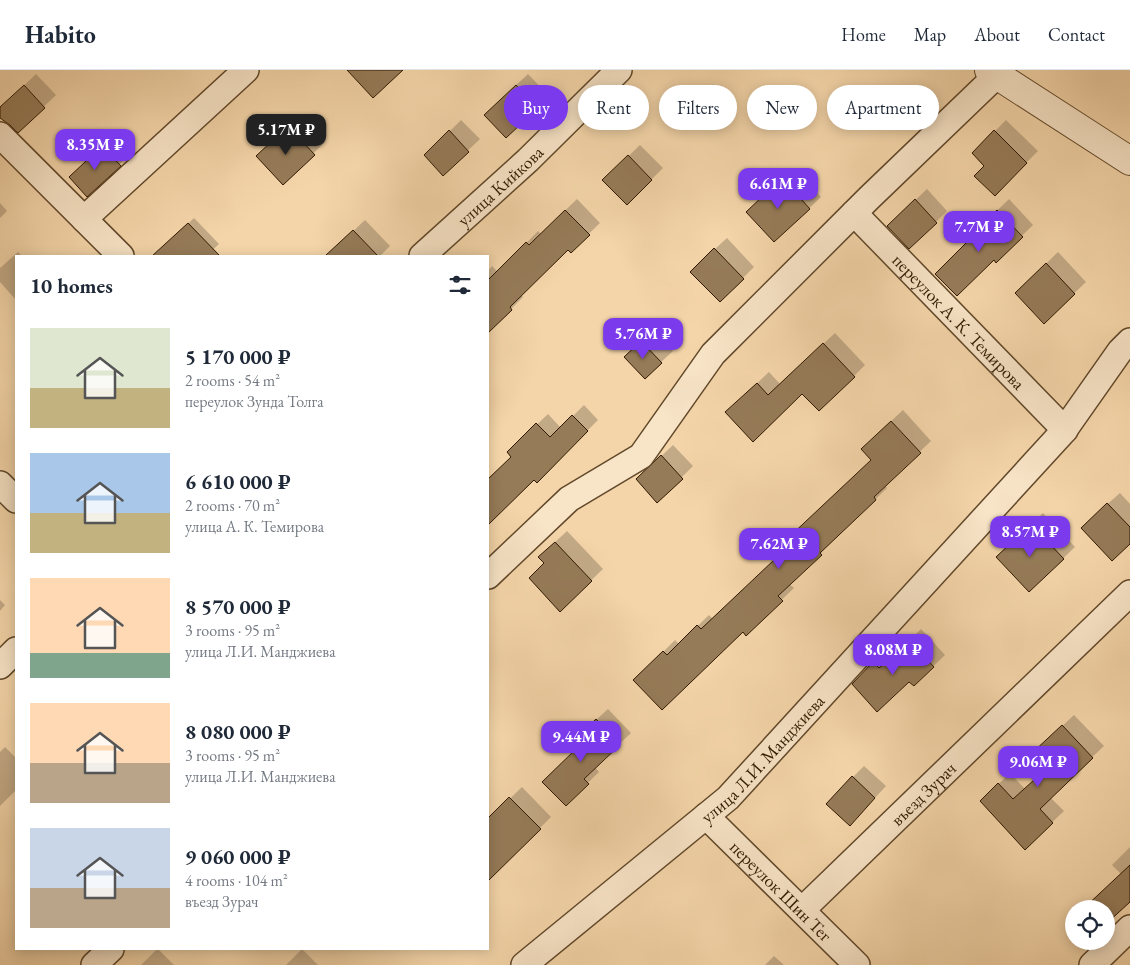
<!DOCTYPE html>
<html lang="en">
<head>
<meta charset="utf-8">
<style>
  :root { --surface:#fff; --page:#f6f6f7; --text:#1f2937; --muted:#747a83; --line:#e0e1e3; --accent:#7c3aed }
  body { margin:0; font-family:"EB Garamond",serif; background:var(--page); color:var(--text); height:100vh; display:flex; flex-direction:column; font-size:19px; white-space:nowrap }
  * { box-sizing:border-box; margin:0 }
  p { font-size:16px; color:var(--muted) }
  .icon { flex:none; width:28px; height:28px; fill:none; stroke:currentColor; stroke-width:2; stroke-linecap:round; stroke-linejoin:round }
  .map { position:relative; flex:1; overflow:hidden }
  .sheet { position:absolute; left:15px; top:185px; width:474px; height:695px; display:flex; flex-direction:column; background:var(--surface); border-radius:0px; box-shadow:0 2px 12px #0003 }
  .sheet>* { flex:none }
  .banner { position:absolute; left:504px; top:15px; width:475px; height:45px; display:flex; gap:10px }
  .controls { position:absolute; left:1065px; top:830px; display:grid; gap:10px }
  .controls a { display:grid; place-items:center; width:50px; height:50px; border-radius:50%; background:var(--surface); box-shadow:0 2px 12px #0003; font-size:25px }
  .price { position:absolute; translate:-50% -42px; padding:0 11px; border-radius:10px; background:var(--accent); color:#fff; font-size:16px; line-height:32px; filter:drop-shadow(0 1px 2px #0008) }
  .price::after { content:''; position:absolute; left:50%; top:30px; width:15px; height:11px; margin-left:-8px; background:inherit; clip-path:polygon(0 0,100% 0,50% 100%) }
  .price.on { background:#222; color:#fff }
  ul { padding:0; list-style:none }
  li { display:flex; align-items:center; gap:15px; height:125px; padding:0 15px }
  li span { display:grid; place-items:center; flex:none; width:140px; height:100px; border-radius:0px; color:#555 }
  li>.icon { margin-inline-start:auto }
  span .icon { width:60px; height:60px; fill:#fffc; stroke-width:1 }
  li b { font-size:21px }
  h2 { display:flex; justify-content:space-between; align-items:center; height:60px; padding:0 15px; font-size:21px }
  .tag { padding:0 18px; border-radius:22px; background:var(--surface); box-shadow:0 2px 12px #0003; font-size:18px; line-height:45px }
  .tag.on { background:var(--accent); color:#fff }
  header { display:flex; align-items:center; gap:30px; box-sizing:border-box; height:70px; padding:0 25px; background:var(--surface); border-bottom:1px solid var(--line) }
  header strong { font-size:24px }
  nav { display:flex; gap:28px; margin-inline-start:auto; font-size:18px }
  .map>svg:first-child { display:block }
  .shadow { fill:#0003 }
  .building { fill:#967b58; stroke:#301900 }
  .lines { fill:none; stroke-linecap:round; stroke-linejoin:round }
  .minor-casing { stroke:#61482a; stroke-width:28 }
  .tertiary-casing { stroke:#61482a; stroke-width:30 }
  .minor { stroke:#f8e4c7; stroke-width:25 }
  .tertiary { stroke:#f8e4c7; stroke-width:28 }
  .labels { text-anchor:middle; dominant-baseline:central; stroke-width:4; stroke-linejoin:round; paint-order:stroke }
  .street-label { font-size:18px; fill:#301900; stroke:#f8e4c7 }
</style>
</head>
<body>
<header>
<strong>Habito</strong>
<nav><a>Home</a><a>Map</a><a>About</a><a>Contact</a></nav>
</header>
<div class="map">
<svg width="1130" height="895" viewBox="0 0 1130 895">
  <rect width="100%" height="100%" fill="#f4d5a9"/>
  <filter id="stains"><feTurbulence type="fractalNoise" baseFrequency=".004" numOctaves="4"/><feColorMatrix values="0 0 0 0 .2 0 0 0 0 .09 0 0 0 0 .02 0 0 0 .5 -.17"/></filter>
  <radialGradient id="worn" r=".72"><stop offset=".6" stop-color="#630" stop-opacity="0"/><stop offset="1" stop-color="#630" stop-opacity=".3"/></radialGradient>
  <g class="shadow">
    <path d="M36,4L56,25L18,61L0,47V39Z"/>
    <path d="M528,4L549,26L506,66L497,33Z"/>
    <path d="M300,45L325,72L283,113L269,75Z"/>
    <path d="M461,50L480,69L443,104L437,74Z"/>
    <path d="M1006,50L1038,81L995,124L986,96L973,83Z"/>
    <path d="M114,65L131,83L87,125L82,96Z"/>
    <path d="M640,75L663,98L627,134L604,110Z"/>
    <path d="M794,98L821,127L775,171L759,131Z"/>
    <path d="M927,119L947,141L936,152L900,145Z"/>
    <path d="M577,129L600,153L571,181L568,178L521,225L523,227L488,262V201L492,196L498,202L538,161L541,164Z"/>
    <path d="M1009,129L1033,155L996,191L972,165Z"/>
    <path d="M0,133L7,141L0,148Z"/>
    <path d="M194,148L219,174L206,186H166L161,180Z"/>
    <path d="M365,150L390,176L380,186H327Z"/>
    <path d="M727,168L754,197L720,231L703,190Z"/>
    <path d="M18,182L22,186H16V230L0,212V198Z"/>
    <path d="M1058,182L1086,212L1044,252L1016,223Z"/>
    <path d="M653,261L673,281L645,307L626,287Z"/>
    <path d="M835,263L865,295L854,306L803,322L738,331L769,302L780,314Z"/>
    <path d="M584,335L598,350L537,411L534,408L488,453V411L513,387L508,382L548,344L561,358Z"/>
    <path d="M903,340L931,371L885,415L887,418L789,514L794,518L746,564L743,560L635,610L675,570L679,574L709,545L713,549L776,489L872,389L874,367Z"/>
    <path d="M673,375L693,396L658,431L649,398Z"/>
    <path d="M1120,423L1130,434V473L1094,446Z"/>
    <path d="M1043,443L1075,477L1029,521L1009,476Z"/>
    <path d="M567,461L603,499L560,540L546,493L551,476Z"/>
    <path d="M0,530L5,535L0,541Z"/>
    <path d="M921,559L945,585L914,615L909,610L853,614L885,582L891,588Z"/>
    <path d="M608,639L631,663L595,697L599,702L566,734L579,677L585,660Z"/>
    <path d="M1074,645L1104,676L1050,727L1064,741L1025,778L981,731L1010,703L1025,719L1046,699L1044,673Z"/>
    <path d="M5,677L16,688V720L0,736V682Z"/>
    <path d="M864,696L886,716L861,743L853,707Z"/>
    <path d="M522,717L551,747L488,810V750Z"/>
    <path d="M1130,777V829L1121,804L1112,795Z"/>
    <path d="M157,879H158L174,895H141Z"/>
    <path d="M302,879L318,895H286Z"/>
    <path d="M774,886L784,895H765Z"/>
  </g>
  <g class="building">
    <path d="M347,0H403L373,28Z"/>
    <path d="M24,15L45,38L18,63L10,55L0,48V37Z"/>
    <path d="M516,15L538,38L506,68L484,45Z"/>
    <path d="M288,56L315,85L283,115L256,86Z"/>
    <path d="M449,60L469,82L443,106L424,85Z"/>
    <path d="M994,60L1027,93L995,126L974,106L984,96L972,83Z"/>
    <path d="M102,76L121,96L87,127L69,107Z"/>
    <path d="M628,85L652,110L627,135L602,110Z"/>
    <path d="M782,108L810,139L774,172L746,142Z"/>
    <path d="M915,129L937,153L909,179L887,156Z"/>
    <path d="M565,140L590,165L571,183L568,180L510,237L512,240L488,263V210L526,172L529,175Z"/>
    <path d="M997,140L1023,167L996,193L994,190L957,226L935,204L972,167L970,165Z"/>
    <path d="M188,153L220,186H152Z"/>
    <path d="M353,160L378,186H325Z"/>
    <path d="M714,178L744,209L720,232L690,202Z"/>
    <path d="M1046,193L1075,224L1044,254L1015,223Z"/>
    <path d="M641,271L662,293L645,309L624,287Z"/>
    <path d="M823,273L855,307L819,341L802,324L753,372L725,342L757,313L768,325Z"/>
    <path d="M572,345L588,361L537,413L534,410L488,455V409L511,387L507,382L536,353L550,367Z"/>
    <path d="M891,351L921,383L874,427L876,430L820,483L822,485L778,526L783,531L746,566L743,562L662,640L633,610L663,581L667,585L697,555L701,559L775,489L770,485L871,390L861,379Z"/>
    <path d="M661,385L683,409L657,433L636,409Z"/>
    <path d="M1107,433L1130,457V474L1112,491L1081,458Z"/>
    <path d="M1031,454L1064,489L1029,522L996,487Z"/>
    <path d="M555,472L592,511L560,542L529,508L544,493L538,487Z"/>
    <path d="M909,570L934,597L914,616L909,612L877,642L852,614L873,592L879,598Z"/>
    <path d="M596,649L620,675L584,709L589,714L566,736L542,712L578,677L572,672Z"/>
    <path d="M1062,655L1093,688L1040,739L1053,753L1025,780L980,731L998,713L1013,729L1045,700L1031,684Z"/>
    <path d="M852,706L875,728L850,756L826,734Z"/>
    <path d="M509,727L541,759L488,811V748Z"/>
    <path d="M1130,795V832L1106,854V839H1083Z"/>
  </g>
  <g class="lines">
    <g class="minor-casing">
      <g id="minor">
        <path d="M0,65L121,186"/>
        <path id="s1" d="M854,143L1065,360"/>
        <path d="M84,149L246,0"/>
        <path id="s2" d="M422,186L528,90L619,0"/>
        <path d="M0,414L16,430"/>
        <path d="M488,506L569,429L641,386L713,284L869,128L997,5"/>
        <path d="M0,596L16,580"/>
        <path id="s3" d="M706,746L857,895"/>
        <path id="s4" d="M802,840L1130,523"/>
        <path d="M94,895L111,879"/>
        <path id="s5" d="M524,895L728,728L1063,362L1120,281L1130,271"/>
        <path d="M1092,895L1130,858"/>
      </g>
    </g>
    <g class="tertiary-casing">
      <path id="tertiary" d="M989,0L1130,91"/>
    </g>
    <use href="#minor" class="minor"/>
    <use href="#tertiary" class="tertiary"/>
  </g>
  <g class="labels">
    <g class="street-label">
      <text stroke="none"><textPath href="#s2" startOffset="105">улица Кийкова</textPath></text>
      <text stroke="none"><textPath href="#s1" startOffset="151">переулок А. К. Темирова</textPath></text>
      <text stroke="none"><textPath href="#s5" startOffset="316">улица Л.И. Манджиева</textPath></text>
      <text stroke="none"><textPath href="#s4" startOffset="168">въезд Зурач</textPath></text>
      <text stroke="none"><textPath href="#s3" startOffset="106">переулок Шин Тег</textPath></text>
    </g>
  </g>
  <rect width="100%" height="100%" filter="url(#stains)"/>
  <rect width="100%" height="100%" fill="url(#worn)"/>
</svg>
<div class="controls">
<a><svg class="icon" aria-label="locate" viewBox="0 0 24 24"><circle cx="12" cy="12" r="6"/><path d="M12 2v4M12 18v4M2 12h4M18 12h4"/></svg></a>
</div>
<b class="price on" style="left:286px;top:86px">5.17M ₽</b>
<b class="price" style="left:95px;top:101px">8.35M ₽</b>
<b class="price" style="left:778px;top:140px">6.61M ₽</b>
<b class="price" style="left:979px;top:183px">7.7M ₽</b>
<b class="price" style="left:643px;top:290px">5.76M ₽</b>
<b class="price" style="left:1030px;top:488px">8.57M ₽</b>
<b class="price" style="left:779px;top:500px">7.62M ₽</b>
<b class="price" style="left:893px;top:606px">8.08M ₽</b>
<b class="price" style="left:581px;top:693px">9.44M ₽</b>
<b class="price" style="left:1038px;top:718px">9.06M ₽</b>
<div class="banner">
<a class="tag on">Buy</a>
<a class="tag">Rent</a>
<a class="tag">Filters</a>
<a class="tag">New</a>
<a class="tag">Apartment</a>
</div>
<section class="sheet">
<h2>10 homes<svg class="icon" aria-label="filters" viewBox="0 0 24 24"><path d="M4 7h16M4 17h16"/><circle cx="9" cy="7" r="2"/><circle cx="15" cy="17" r="2"/></svg></h2>
<ul>
<li><span style="background:linear-gradient(#dfe7d0 60%,#c2b280 0)"><svg class="icon" aria-label="home" viewBox="0 0 24 24"><path d="M3 11l9-7 9 7M6 9v11h12V9"/></svg></span><div><b>5 170 000 ₽</b><p>2 rooms · 54 m²</p><p>переулок Зунда Толга</p></div></li>
<li><span style="background:linear-gradient(#a9c7e8 60%,#c2b280 0)"><svg class="icon" aria-label="home" viewBox="0 0 24 24"><path d="M3 11l9-7 9 7M6 9v11h12V9"/></svg></span><div><b>6 610 000 ₽</b><p>2 rooms · 70 m²</p><p>улица А. К. Темирова</p></div></li>
<li><span style="background:linear-gradient(#ffd9b3 75%,#7fa58c 0)"><svg class="icon" aria-label="home" viewBox="0 0 24 24"><path d="M3 11l9-7 9 7M6 9v11h12V9"/></svg></span><div><b>8 570 000 ₽</b><p>3 rooms · 95 m²</p><p>улица Л.И. Манджиева</p></div></li>
<li><span style="background:linear-gradient(#ffd9b3 60%,#b9a48a 0)"><svg class="icon" aria-label="home" viewBox="0 0 24 24"><path d="M3 11l9-7 9 7M6 9v11h12V9"/></svg></span><div><b>8 080 000 ₽</b><p>3 rooms · 95 m²</p><p>улица Л.И. Манджиева</p></div></li>
<li><span style="background:linear-gradient(#c9d6e8 60%,#b9a48a 0)"><svg class="icon" aria-label="home" viewBox="0 0 24 24"><path d="M3 11l9-7 9 7M6 9v11h12V9"/></svg></span><div><b>9 060 000 ₽</b><p>4 rooms · 104 m²</p><p>въезд Зурач</p></div></li>
</ul>
</section>
</div>
</body>
</html>
